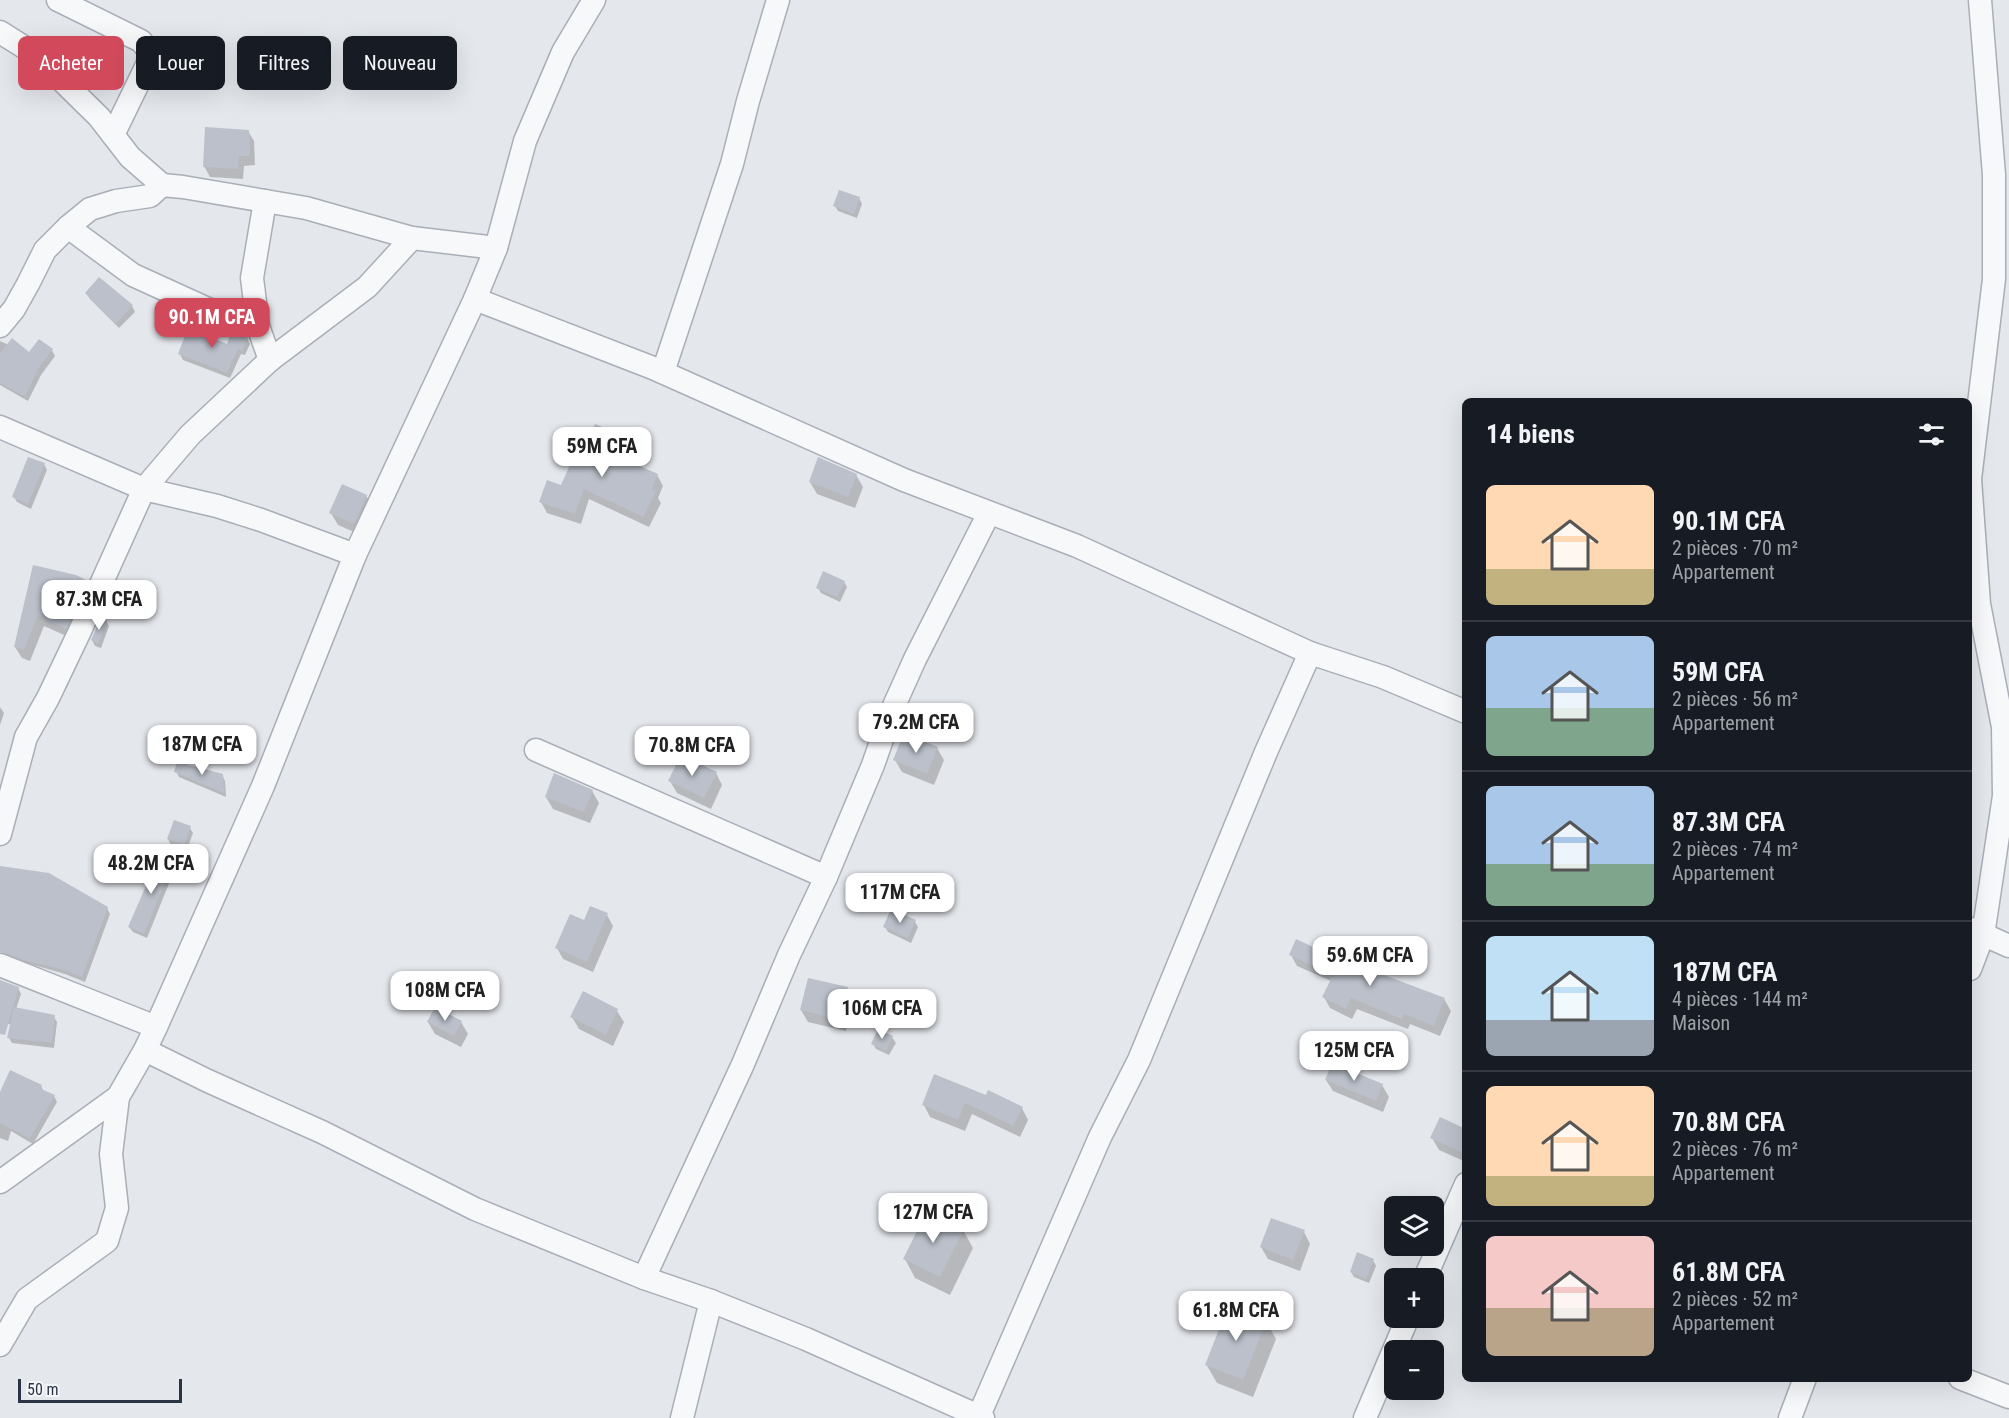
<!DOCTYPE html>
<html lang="fr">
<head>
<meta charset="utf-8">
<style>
  :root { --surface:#171b24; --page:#242831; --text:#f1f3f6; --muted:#9ea1a6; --line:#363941; --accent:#d1495b }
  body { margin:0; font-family:"Roboto Condensed",sans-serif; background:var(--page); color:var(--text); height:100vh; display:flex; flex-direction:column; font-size:22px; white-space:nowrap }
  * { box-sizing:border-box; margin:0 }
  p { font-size:20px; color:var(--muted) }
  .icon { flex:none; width:33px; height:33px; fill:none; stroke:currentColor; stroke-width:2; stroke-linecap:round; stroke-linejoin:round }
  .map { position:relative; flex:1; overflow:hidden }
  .panel { position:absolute; left:1462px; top:398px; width:510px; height:984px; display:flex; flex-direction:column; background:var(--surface); border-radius:9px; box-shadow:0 6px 24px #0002 }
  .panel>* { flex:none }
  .banner { position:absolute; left:18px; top:36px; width:570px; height:54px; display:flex; gap:12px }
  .fabs { position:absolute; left:1384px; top:1196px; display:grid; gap:12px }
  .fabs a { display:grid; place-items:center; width:60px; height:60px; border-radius:9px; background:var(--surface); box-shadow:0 6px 24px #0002; font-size:30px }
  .scale { position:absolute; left:18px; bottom:15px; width:164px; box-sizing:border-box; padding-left:6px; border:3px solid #2b3445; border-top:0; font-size:16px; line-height:21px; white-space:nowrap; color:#2b3445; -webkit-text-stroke:4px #f4f6f9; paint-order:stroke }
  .price { position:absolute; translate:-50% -51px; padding:0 14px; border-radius:12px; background:#fff; color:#222; font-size:20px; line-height:39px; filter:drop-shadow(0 2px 3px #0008) }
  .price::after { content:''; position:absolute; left:50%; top:36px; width:18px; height:14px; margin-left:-9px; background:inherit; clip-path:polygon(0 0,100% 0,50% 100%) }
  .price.on { background:var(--accent); color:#fff }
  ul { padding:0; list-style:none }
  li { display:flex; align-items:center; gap:18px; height:150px; padding:0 24px }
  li+li { border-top:2px solid var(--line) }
  li span { display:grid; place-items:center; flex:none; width:168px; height:120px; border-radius:9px; color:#555 }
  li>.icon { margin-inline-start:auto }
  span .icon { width:72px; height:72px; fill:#fffc; stroke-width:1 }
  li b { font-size:26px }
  h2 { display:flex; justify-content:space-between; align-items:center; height:72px; padding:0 24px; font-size:26px }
  .chip { padding:0 21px; border-radius:9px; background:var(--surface); box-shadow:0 6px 24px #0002; font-size:21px; line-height:54px }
  .chip.on { background:var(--accent); color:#fff }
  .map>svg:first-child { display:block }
  .shadow { fill:#0003 }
  .building { fill:#bbc0ca }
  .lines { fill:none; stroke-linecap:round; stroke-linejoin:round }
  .minor-casing { stroke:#a9aeb7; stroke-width:25 }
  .minor { stroke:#f7f8fa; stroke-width:22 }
</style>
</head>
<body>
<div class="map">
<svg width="2009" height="1418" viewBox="0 0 2009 1418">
  <rect width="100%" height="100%" fill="#e4e7ec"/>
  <g class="shadow">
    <path d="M248,131L254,141L255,165L244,166L243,179L210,177L204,166Z"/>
    <path d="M859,198L862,204L857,218L838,211L835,206Z"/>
    <path d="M99,279L132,306L135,312L119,328L90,299L87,294Z"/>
    <path d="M247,338L250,344L245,355L241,354L230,378L183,360L180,354L228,346Z"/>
    <path d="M0,341L29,354L52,350L55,356L41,375L28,401L0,385Z"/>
    <path d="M614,433L620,443L615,457L657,475L663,486L658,498L661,503L649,527L589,499L581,524L547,513L541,502L562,487L586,452Z"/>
    <path d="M44,464L47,470L31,509L17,502L14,497Z"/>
    <path d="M856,475L863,487L855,508L817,494L810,482Z"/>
    <path d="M343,486L367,497L374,509L361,535L338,525L331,513Z"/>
    <path d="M34,567L87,582L93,594L73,639L44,626L30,661L22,658L15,647Z"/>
    <path d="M844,582L847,587L840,602L821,593L818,588Z"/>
    <path d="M106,621L109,626L101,648L95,646L92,640Z"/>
    <path d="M0,707L4,713L0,725Z"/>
    <path d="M937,748L944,760L934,785L902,772L895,760Z"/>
    <path d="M176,771L222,775L225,781L226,797L179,777Z"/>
    <path d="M716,773L722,785L711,809L677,793L670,781Z"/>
    <path d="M592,791L599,803L590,823L553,809L546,797Z"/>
    <path d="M190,828L193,833L187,850L171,845L168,839Z"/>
    <path d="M173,861L176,866L147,938L133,932L129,927Z"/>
    <path d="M0,867L107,908L110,914L85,982L65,974L5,957L0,948Z"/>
    <path d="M607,915L613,926L593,972L563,959L557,948L585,922Z"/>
    <path d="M915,922L918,927L911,943L888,932L885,927Z"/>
    <path d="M1291,955L1368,974L1444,999L1451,1011L1440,1036L1410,1024L1408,1029L1357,1009L1352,1019L1330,1008L1324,997L1331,981L1297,966Z"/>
    <path d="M0,981L18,988L21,994L16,1009L54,1017L57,1022L54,1048L12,1043L9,1038L12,1025L0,1022Z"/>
    <path d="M847,988L854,1000L846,1031L808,1022L801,1010Z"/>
    <path d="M584,993L617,1011L624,1022L613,1046L579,1029L572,1017Z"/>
    <path d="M428,1022H461L468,1034L461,1047L435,1034Z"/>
    <path d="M879,1031L892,1037L896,1043L889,1055L876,1049L873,1044Z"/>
    <path d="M1326,1080L1382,1085L1389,1097L1383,1112L1333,1091Z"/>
    <path d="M41,1086L44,1092L54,1096L57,1102L33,1144L11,1131L8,1141L0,1138V1095Z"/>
    <path d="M986,1097L1022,1108L1028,1120L1020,1137L972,1114L965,1131L930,1117L924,1105Z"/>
    <path d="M1466,1130V1162L1439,1150L1432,1138Z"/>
    <path d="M963,1230L973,1248L950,1295L915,1278L905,1259Z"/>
    <path d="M1304,1232L1310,1244L1300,1271L1268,1259L1261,1247Z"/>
    <path d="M1373,1260L1376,1266L1369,1283L1354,1277L1351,1272Z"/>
    <path d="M1266,1321L1276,1339L1253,1397L1217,1383L1206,1364Z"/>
  </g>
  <g class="building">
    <path d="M205,127L249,130L250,156H239L238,169L203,167Z"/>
    <path d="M839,190L860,197L854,214L833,206Z"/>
    <path d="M99,277L133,305L116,324L85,293Z"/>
    <path d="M188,328L227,344L231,332L248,337L242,351L238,349L227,373L178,354Z"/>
    <path d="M12,338L29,352L39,339L53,349L38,369L25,397L0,383V353Z"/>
    <path d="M595,424L615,432L607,452L658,474L652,489L656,491L643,517L584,489L575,514L539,502L547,480L561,485L578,447L585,450Z"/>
    <path d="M28,457L45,463L28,504L12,497Z"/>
    <path d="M818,457L857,474L848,497L809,482Z"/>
    <path d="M342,484L367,495L354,524L329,513Z"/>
    <path d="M33,565L76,575L88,581L66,629L38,615L24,650L14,647Z"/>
    <path d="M823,571L845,581L837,597L816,588Z"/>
    <path d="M101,617L107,620L98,644L91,640Z"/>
    <path d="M904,733L938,747L927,774L893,760Z"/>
    <path d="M681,755L717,772L704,798L668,781Z"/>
    <path d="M177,762L223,774L224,793L174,772Z"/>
    <path d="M554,773L593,790L584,812L545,797Z"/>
    <path d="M174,820L191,826L184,845L167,839Z"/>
    <path d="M160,854L174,860L144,934L128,927Z"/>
    <path d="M0,866L49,873L108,907L82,977L61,969L27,961L0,952Z"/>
    <path d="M590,906L608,913L587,962L555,948L570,914L584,920Z"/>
    <path d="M891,909L916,920L908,938L883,927Z"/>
    <path d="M1296,939L1367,972L1368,969L1445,998L1434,1026L1404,1014L1402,1019L1351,998L1346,1009L1322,997L1333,975L1289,955Z"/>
    <path d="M808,978L848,987L840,1020L800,1010Z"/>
    <path d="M0,980L19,987L5,1035L0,1034Z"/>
    <path d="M583,991L618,1009L606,1035L570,1017Z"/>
    <path d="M14,1007L55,1015L52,1043L7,1038Z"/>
    <path d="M435,1007L462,1021L454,1036L427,1022Z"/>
    <path d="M878,1029L893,1036L886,1051L871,1044Z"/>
    <path d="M1332,1063L1383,1084L1376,1101L1325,1080Z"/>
    <path d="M10,1070L42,1085L41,1089L55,1095L30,1139L0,1123V1092Z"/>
    <path d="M934,1074L986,1095L988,1090L1023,1107L1013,1126L965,1103L958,1120L922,1105Z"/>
    <path d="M1440,1117L1466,1129V1154L1430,1138Z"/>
    <path d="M927,1211L964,1229L940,1277L903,1259Z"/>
    <path d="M1271,1218L1305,1230L1293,1260L1260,1247Z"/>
    <path d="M1357,1252L1374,1259L1366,1279L1350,1272Z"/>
    <path d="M1229,1304L1267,1320L1243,1380L1205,1365Z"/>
  </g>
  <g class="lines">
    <g class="minor-casing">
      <g id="minor">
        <path d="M58,0L141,41L149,51L148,63L113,135"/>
        <path d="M0,32L35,54L99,117L130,157L162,185"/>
        <path d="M265,201L252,278L258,326L270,360"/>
        <path d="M68,227L133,275L223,316L258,326"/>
        <path d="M475,299L653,368L904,480L1077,546L1310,653L1383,677L1466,712"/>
        <path d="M0,326L14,309L28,284L45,250L68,227L90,209L116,201L150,196L162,185L183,187L306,208L412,238L496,248"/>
        <path d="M663,372L732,164L748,101L778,0"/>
        <path d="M0,427L144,489L190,435L270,360L367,287L412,238"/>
        <path d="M536,750L826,877"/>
        <path d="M0,834L26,737L48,698L79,633L144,489L217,506L261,520L355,555"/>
        <path d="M1971,929L2009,946"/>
        <path d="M0,965L156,1027"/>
        <path d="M1970,969L1983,935L2004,796L2003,727L1979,604L1970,479L1994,279V175L1980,0"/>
        <path d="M145,1050L208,1081L322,1132L475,1209L644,1278L711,1301L806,1339L983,1418"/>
        <path d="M0,1182L118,1097"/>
        <path d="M644,1278L743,1064L789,955L826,877L873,765L893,708L915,659L989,513"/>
        <path d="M1425,1278L1466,1184"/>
        <path d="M0,1345L27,1299L107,1241L117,1208L111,1154L118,1097L145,1050L156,1027L263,786L355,555L475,299L496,248L525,141L563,52L594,0"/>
        <path d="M1960,1378L2009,1397"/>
        <path d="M682,1418L711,1301"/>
        <path d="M978,1418L1100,1137L1139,1060L1266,752L1310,653"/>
        <path d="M1365,1418L1408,1317"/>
        <path d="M1790,1418L1805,1378"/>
      </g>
    </g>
    <use href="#minor" class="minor"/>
  </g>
</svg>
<div class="fabs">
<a><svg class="icon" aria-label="layers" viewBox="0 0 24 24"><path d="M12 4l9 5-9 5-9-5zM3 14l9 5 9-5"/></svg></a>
<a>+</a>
<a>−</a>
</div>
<div class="scale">50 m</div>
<b class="price on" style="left:212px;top:349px">90.1M CFA</b>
<b class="price" style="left:602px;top:478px">59M CFA</b>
<b class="price" style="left:99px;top:631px">87.3M CFA</b>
<b class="price" style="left:916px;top:754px">79.2M CFA</b>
<b class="price" style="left:202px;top:776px">187M CFA</b>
<b class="price" style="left:692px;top:777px">70.8M CFA</b>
<b class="price" style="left:151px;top:895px">48.2M CFA</b>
<b class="price" style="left:900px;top:924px">117M CFA</b>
<b class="price" style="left:1370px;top:987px">59.6M CFA</b>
<b class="price" style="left:445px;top:1022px">108M CFA</b>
<b class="price" style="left:882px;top:1040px">106M CFA</b>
<b class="price" style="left:1354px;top:1082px">125M CFA</b>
<b class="price" style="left:933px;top:1244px">127M CFA</b>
<b class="price" style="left:1236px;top:1342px">61.8M CFA</b>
<div class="banner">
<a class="chip on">Acheter</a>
<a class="chip">Louer</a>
<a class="chip">Filtres</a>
<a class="chip">Nouveau</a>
</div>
<section class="panel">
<h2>14 biens<svg class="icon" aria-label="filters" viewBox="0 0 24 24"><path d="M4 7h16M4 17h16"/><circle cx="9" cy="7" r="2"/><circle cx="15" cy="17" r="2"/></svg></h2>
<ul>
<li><span style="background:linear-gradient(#ffd9b3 70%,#c2b280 0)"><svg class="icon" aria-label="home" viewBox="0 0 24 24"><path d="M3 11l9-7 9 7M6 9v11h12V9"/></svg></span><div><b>90.1M CFA</b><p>2 pièces · 70 m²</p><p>Appartement</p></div></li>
<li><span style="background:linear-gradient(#a9c7e8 60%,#7fa58c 0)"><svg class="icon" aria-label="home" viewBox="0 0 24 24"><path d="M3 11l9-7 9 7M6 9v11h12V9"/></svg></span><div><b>59M CFA</b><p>2 pièces · 56 m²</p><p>Appartement</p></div></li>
<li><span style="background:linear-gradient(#a9c7e8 65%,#7fa58c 0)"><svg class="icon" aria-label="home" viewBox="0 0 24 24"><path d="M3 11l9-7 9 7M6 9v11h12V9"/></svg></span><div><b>87.3M CFA</b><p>2 pièces · 74 m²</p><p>Appartement</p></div></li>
<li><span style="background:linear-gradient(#bfe0f5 70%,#9aa5b1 0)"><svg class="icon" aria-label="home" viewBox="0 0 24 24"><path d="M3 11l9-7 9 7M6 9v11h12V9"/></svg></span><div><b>187M CFA</b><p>4 pièces · 144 m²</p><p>Maison</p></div></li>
<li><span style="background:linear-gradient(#ffd9b3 75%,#c2b280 0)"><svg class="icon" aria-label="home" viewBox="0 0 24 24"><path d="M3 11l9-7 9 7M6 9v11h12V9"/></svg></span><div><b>70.8M CFA</b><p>2 pièces · 76 m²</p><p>Appartement</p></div></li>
<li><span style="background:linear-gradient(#f6c9c9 60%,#b9a48a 0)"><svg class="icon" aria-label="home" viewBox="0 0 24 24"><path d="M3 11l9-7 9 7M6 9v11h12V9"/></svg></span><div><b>61.8M CFA</b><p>2 pièces · 52 m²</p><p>Appartement</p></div></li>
</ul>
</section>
</div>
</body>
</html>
